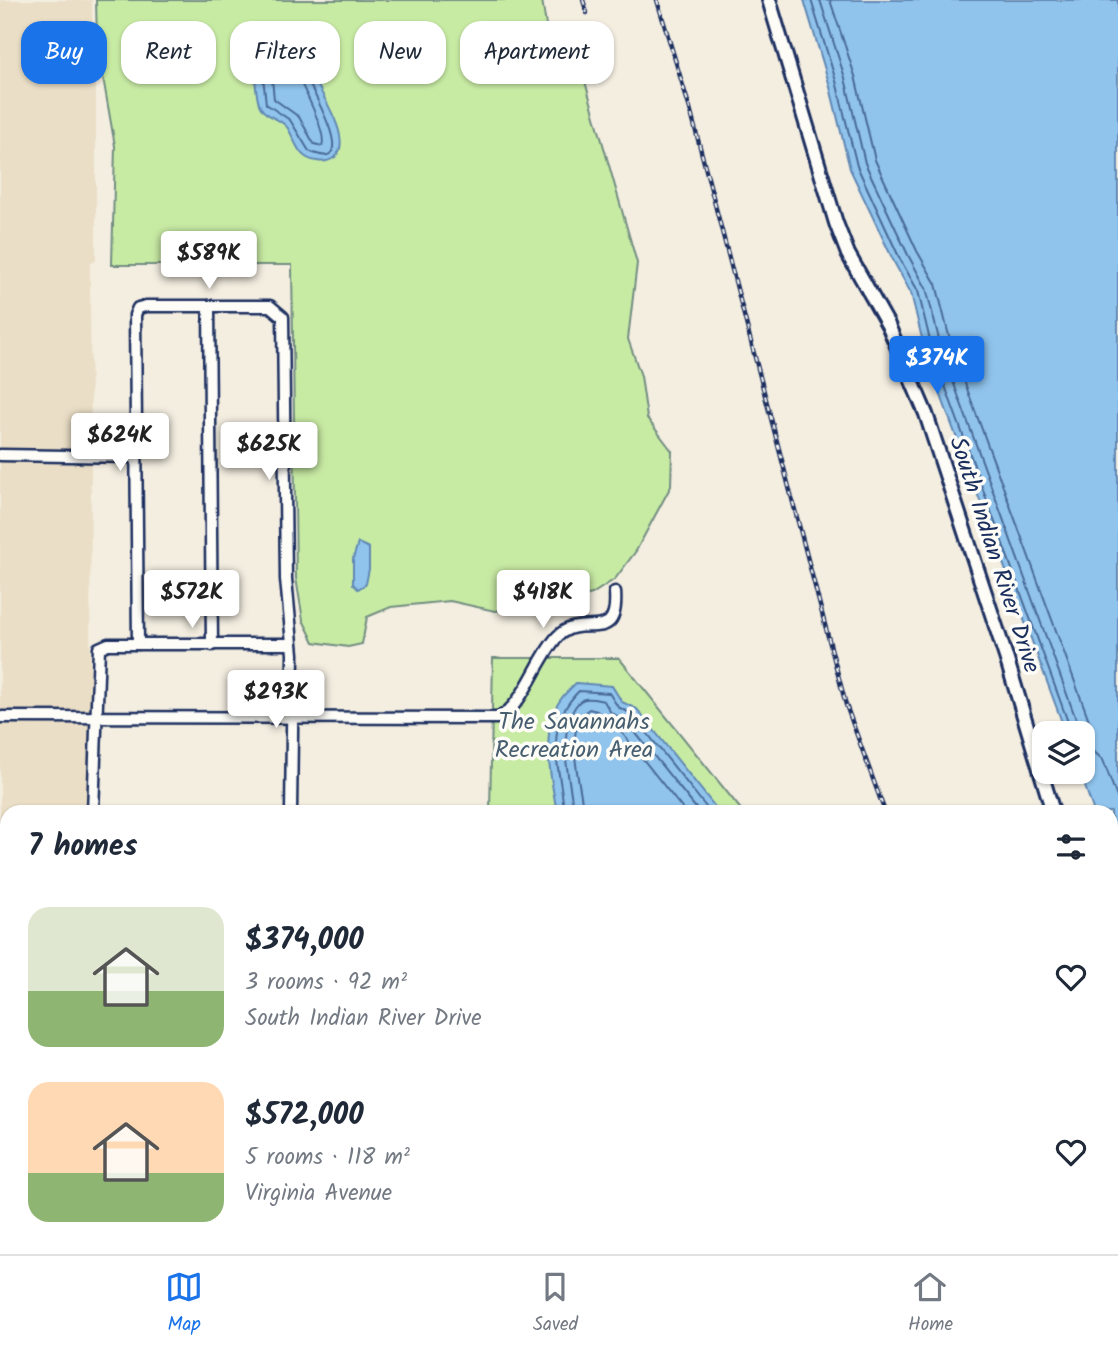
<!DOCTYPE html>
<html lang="en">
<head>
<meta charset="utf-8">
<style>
  :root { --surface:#fff; --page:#f6f6f7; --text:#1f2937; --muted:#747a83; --line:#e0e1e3; --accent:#1a73e8 }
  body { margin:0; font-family:Kalam,sans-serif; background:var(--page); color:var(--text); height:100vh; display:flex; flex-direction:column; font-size:26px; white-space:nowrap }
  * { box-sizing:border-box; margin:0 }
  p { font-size:23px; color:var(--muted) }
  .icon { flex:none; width:38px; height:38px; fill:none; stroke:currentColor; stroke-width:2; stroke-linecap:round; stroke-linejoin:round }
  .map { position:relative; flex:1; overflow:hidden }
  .side { position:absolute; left:0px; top:805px; width:1118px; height:450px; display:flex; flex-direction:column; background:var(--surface); border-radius:21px 21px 0 0; box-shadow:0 2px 5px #0004 }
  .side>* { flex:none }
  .guide { position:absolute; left:21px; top:21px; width:700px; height:63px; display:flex; gap:14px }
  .buttons { position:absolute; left:1032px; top:721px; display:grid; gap:14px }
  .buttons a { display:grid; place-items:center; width:63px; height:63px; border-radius:14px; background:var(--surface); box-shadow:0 2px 5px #0004; font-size:35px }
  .price { position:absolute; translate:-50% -60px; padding:0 16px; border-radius:7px; background:#fff; color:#222; font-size:23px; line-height:46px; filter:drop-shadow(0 2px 4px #0008) }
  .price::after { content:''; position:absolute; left:50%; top:42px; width:21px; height:16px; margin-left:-10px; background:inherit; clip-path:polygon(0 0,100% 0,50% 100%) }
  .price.current { background:var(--accent); color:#fff }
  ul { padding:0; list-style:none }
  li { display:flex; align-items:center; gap:21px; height:175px; padding:0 28px }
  li span { display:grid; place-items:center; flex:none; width:196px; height:140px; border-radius:21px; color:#555 }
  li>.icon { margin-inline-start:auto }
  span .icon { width:84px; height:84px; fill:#fffc; stroke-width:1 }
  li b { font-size:30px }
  h2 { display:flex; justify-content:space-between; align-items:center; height:84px; padding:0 28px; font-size:30px }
  .chip { padding:0 24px; border-radius:21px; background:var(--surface); box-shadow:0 2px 5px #0004; font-size:24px; line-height:63px }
  .chip.current { background:var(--accent); color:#fff }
  .menu { display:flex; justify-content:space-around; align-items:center; height:98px; border-top:2px solid var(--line); background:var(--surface); font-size:19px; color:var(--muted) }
  .menu a { display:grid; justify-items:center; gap:4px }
  .menu .current { color:var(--accent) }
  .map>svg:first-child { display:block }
  .built { fill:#eadec6 }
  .green { fill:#c8eba4; stroke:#728d81; stroke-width:2 }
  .water { fill:#90c4ed; stroke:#6188b4; stroke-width:2 }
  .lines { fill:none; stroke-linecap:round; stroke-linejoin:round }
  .shore { stroke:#4a6b97; stroke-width:2 }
  .minor-casing { stroke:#1b2f5e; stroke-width:15 }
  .major-casing { stroke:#1b2f5e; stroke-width:18 }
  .minor { stroke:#fdfcf7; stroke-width:10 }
  .major { stroke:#fdfcf7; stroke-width:12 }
  .rail-casing { stroke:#1b2f5e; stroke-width:4.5 }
  .rail { stroke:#fdfcf7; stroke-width:2; stroke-dasharray:5; stroke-linecap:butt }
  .labels { text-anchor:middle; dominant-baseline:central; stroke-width:7; stroke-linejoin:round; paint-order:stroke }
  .street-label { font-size:24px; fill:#1b2f5e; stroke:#fdfcf7 }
  .park-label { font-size:24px; fill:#465e70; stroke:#fdfcf7 }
</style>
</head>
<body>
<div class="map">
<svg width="1118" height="1254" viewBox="0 0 1118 1254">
  <rect width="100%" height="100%" fill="#f4eee1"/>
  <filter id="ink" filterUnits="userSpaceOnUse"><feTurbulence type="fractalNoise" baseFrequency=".0143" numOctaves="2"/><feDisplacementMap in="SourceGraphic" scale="14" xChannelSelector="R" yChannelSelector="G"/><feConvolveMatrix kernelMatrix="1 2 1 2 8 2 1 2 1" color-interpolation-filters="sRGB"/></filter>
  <g filter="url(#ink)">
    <g class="built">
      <path d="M0,0H92L93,43L96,57V261L91,262L90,265L91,453L0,452Z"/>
      <path d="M0,459L91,460L90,715L0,713Z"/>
      <path d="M0,720L90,722L87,812H7V1092H0Z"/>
      <path d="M0,1100H7V1248H72V1254H0Z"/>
    </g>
    <g class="green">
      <path d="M96,0H542L548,38L573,59L582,71L637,263L628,339L641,376L647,418L672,451L671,486L636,551L615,579L592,594L546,605L495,611L450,601L391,607L367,617L362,644L348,647L314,642L303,620L296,578L292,265H112L115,146L97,43Z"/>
      <path d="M493,658H619L743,812H490Z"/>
      <path d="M480,1248H1046L1049,1254H480Z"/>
    </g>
    <g class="water">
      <path d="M804,0H1118V876L1111,858V812H1094L1080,772H1083V733H1066L926,355L911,293L894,262L850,169L829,83Z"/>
      <path d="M283,44C291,44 297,47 302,53C311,62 313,75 318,86C326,102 355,146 332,159C327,162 322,162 317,161C297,159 296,140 287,127C280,118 266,117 261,108C257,102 257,94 256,88C253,65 259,50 283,44Z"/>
      <path d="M358,543L369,548V569L366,584L358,589L353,584V559Z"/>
      <path d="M576,683L612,686L622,702L637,709L719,812H557C551,779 539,729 561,699C565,693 571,688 576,683Z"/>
    </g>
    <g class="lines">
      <g class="shore">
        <path d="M811,0L836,81L857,166L900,259L918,291L933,353L1072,733"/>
        <path d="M820,0L845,78L865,163L908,255L926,288L942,351L1081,733"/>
        <path d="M830,0L855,76L875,160L917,251L936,284L952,348L1090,723L1091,734L1088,746L1103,760L1118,800"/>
        <path d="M284,51L293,54L300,61C304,69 307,78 311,87C317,100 359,174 309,151L290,120L266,104L262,67L271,56Z"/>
        <path d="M286,60L292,66C300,81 328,133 322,146L314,144L299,117L274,99L271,69L276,63Z"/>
        <path d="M564,812C561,767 541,728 579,691L609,693L618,707L632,714L710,812"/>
        <path d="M573,812C571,779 559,751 570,718C572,712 575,704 582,700C588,697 598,700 604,701L611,713L626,721L699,812"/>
        <path d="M583,812C582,785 561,728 589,709L597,711L606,722L619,729L685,812"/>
      </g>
      <g class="minor-casing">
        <g id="minor">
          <path d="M209,306L212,645"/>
          <path d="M0,455L135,457"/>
          <path d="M138,644L135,315L138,308L146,306H270L283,317L286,579L293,654L291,812"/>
          <path d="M0,717L498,718C524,706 537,658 558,636C582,612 619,648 615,592"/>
          <path d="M93,812L99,648L108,644H291"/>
          <path d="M0,1096H7"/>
          <path d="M172,1248L176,1254"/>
          <path d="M196,1248L200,1254"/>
          <path d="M75,1254V1248"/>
          <path d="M280,1254V1248"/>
          <path d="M762,1254V1248"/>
        </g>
      </g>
      <g class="major-casing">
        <g id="major">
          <path d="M769,0L836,223L848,254L888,325L926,414L1006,657L1053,812"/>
          <path d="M1111,953L1118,970"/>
        </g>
      </g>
      <use href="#minor" class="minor"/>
      <use href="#major" class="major"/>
      <g class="rail-casing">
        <g id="rail">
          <path d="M583,0L587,13"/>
          <path d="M657,0L690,109L846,705L885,812"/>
          <path d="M1061,1248L1063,1254"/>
        </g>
      </g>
      <use href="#rail" class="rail"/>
    </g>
  </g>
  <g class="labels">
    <g class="street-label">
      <text transform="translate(994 555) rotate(72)">South Indian River Drive</text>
    </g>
    <g class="park-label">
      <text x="574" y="722">The Savannahs<tspan x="574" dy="28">Recreation Area</tspan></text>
    </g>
  </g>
</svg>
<div class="buttons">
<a><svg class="icon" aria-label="layers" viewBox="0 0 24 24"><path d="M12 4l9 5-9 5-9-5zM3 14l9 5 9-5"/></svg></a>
</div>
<b class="price" style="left:209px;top:291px">$589K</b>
<b class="price current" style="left:937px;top:396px">$374K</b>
<b class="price" style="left:120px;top:473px">$624K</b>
<b class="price" style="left:269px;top:482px">$625K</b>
<b class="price" style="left:192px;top:630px">$572K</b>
<b class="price" style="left:543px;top:630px">$418K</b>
<b class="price" style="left:276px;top:730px">$293K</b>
<div class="guide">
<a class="chip current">Buy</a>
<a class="chip">Rent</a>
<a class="chip">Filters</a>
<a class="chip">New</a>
<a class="chip">Apartment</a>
</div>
<section class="side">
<h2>7 homes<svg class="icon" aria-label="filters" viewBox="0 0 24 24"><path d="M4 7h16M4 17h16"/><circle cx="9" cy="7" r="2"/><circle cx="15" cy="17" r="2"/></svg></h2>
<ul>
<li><span style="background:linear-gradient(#dfe7d0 60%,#8fb573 0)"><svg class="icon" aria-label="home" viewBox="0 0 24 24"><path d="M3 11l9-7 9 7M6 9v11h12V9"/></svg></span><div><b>$374,000</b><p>3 rooms · 92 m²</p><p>South Indian River Drive</p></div><svg class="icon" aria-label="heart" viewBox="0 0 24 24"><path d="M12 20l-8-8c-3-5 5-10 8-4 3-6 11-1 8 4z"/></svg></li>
<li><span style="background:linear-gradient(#ffd9b3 65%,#8fb573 0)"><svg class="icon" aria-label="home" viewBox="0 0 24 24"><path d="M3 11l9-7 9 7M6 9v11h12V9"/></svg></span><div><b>$572,000</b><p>5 rooms · 118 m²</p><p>Virginia Avenue</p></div><svg class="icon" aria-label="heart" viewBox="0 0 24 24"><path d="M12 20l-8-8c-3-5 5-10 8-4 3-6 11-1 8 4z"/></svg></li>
</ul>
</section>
</div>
<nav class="menu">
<a class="current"><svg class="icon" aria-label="map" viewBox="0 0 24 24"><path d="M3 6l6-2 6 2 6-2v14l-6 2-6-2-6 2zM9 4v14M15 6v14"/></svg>Map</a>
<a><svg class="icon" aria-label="saved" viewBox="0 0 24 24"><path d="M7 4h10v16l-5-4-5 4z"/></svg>Saved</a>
<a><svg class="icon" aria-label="home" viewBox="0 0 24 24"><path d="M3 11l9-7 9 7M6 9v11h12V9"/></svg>Home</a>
</nav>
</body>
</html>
